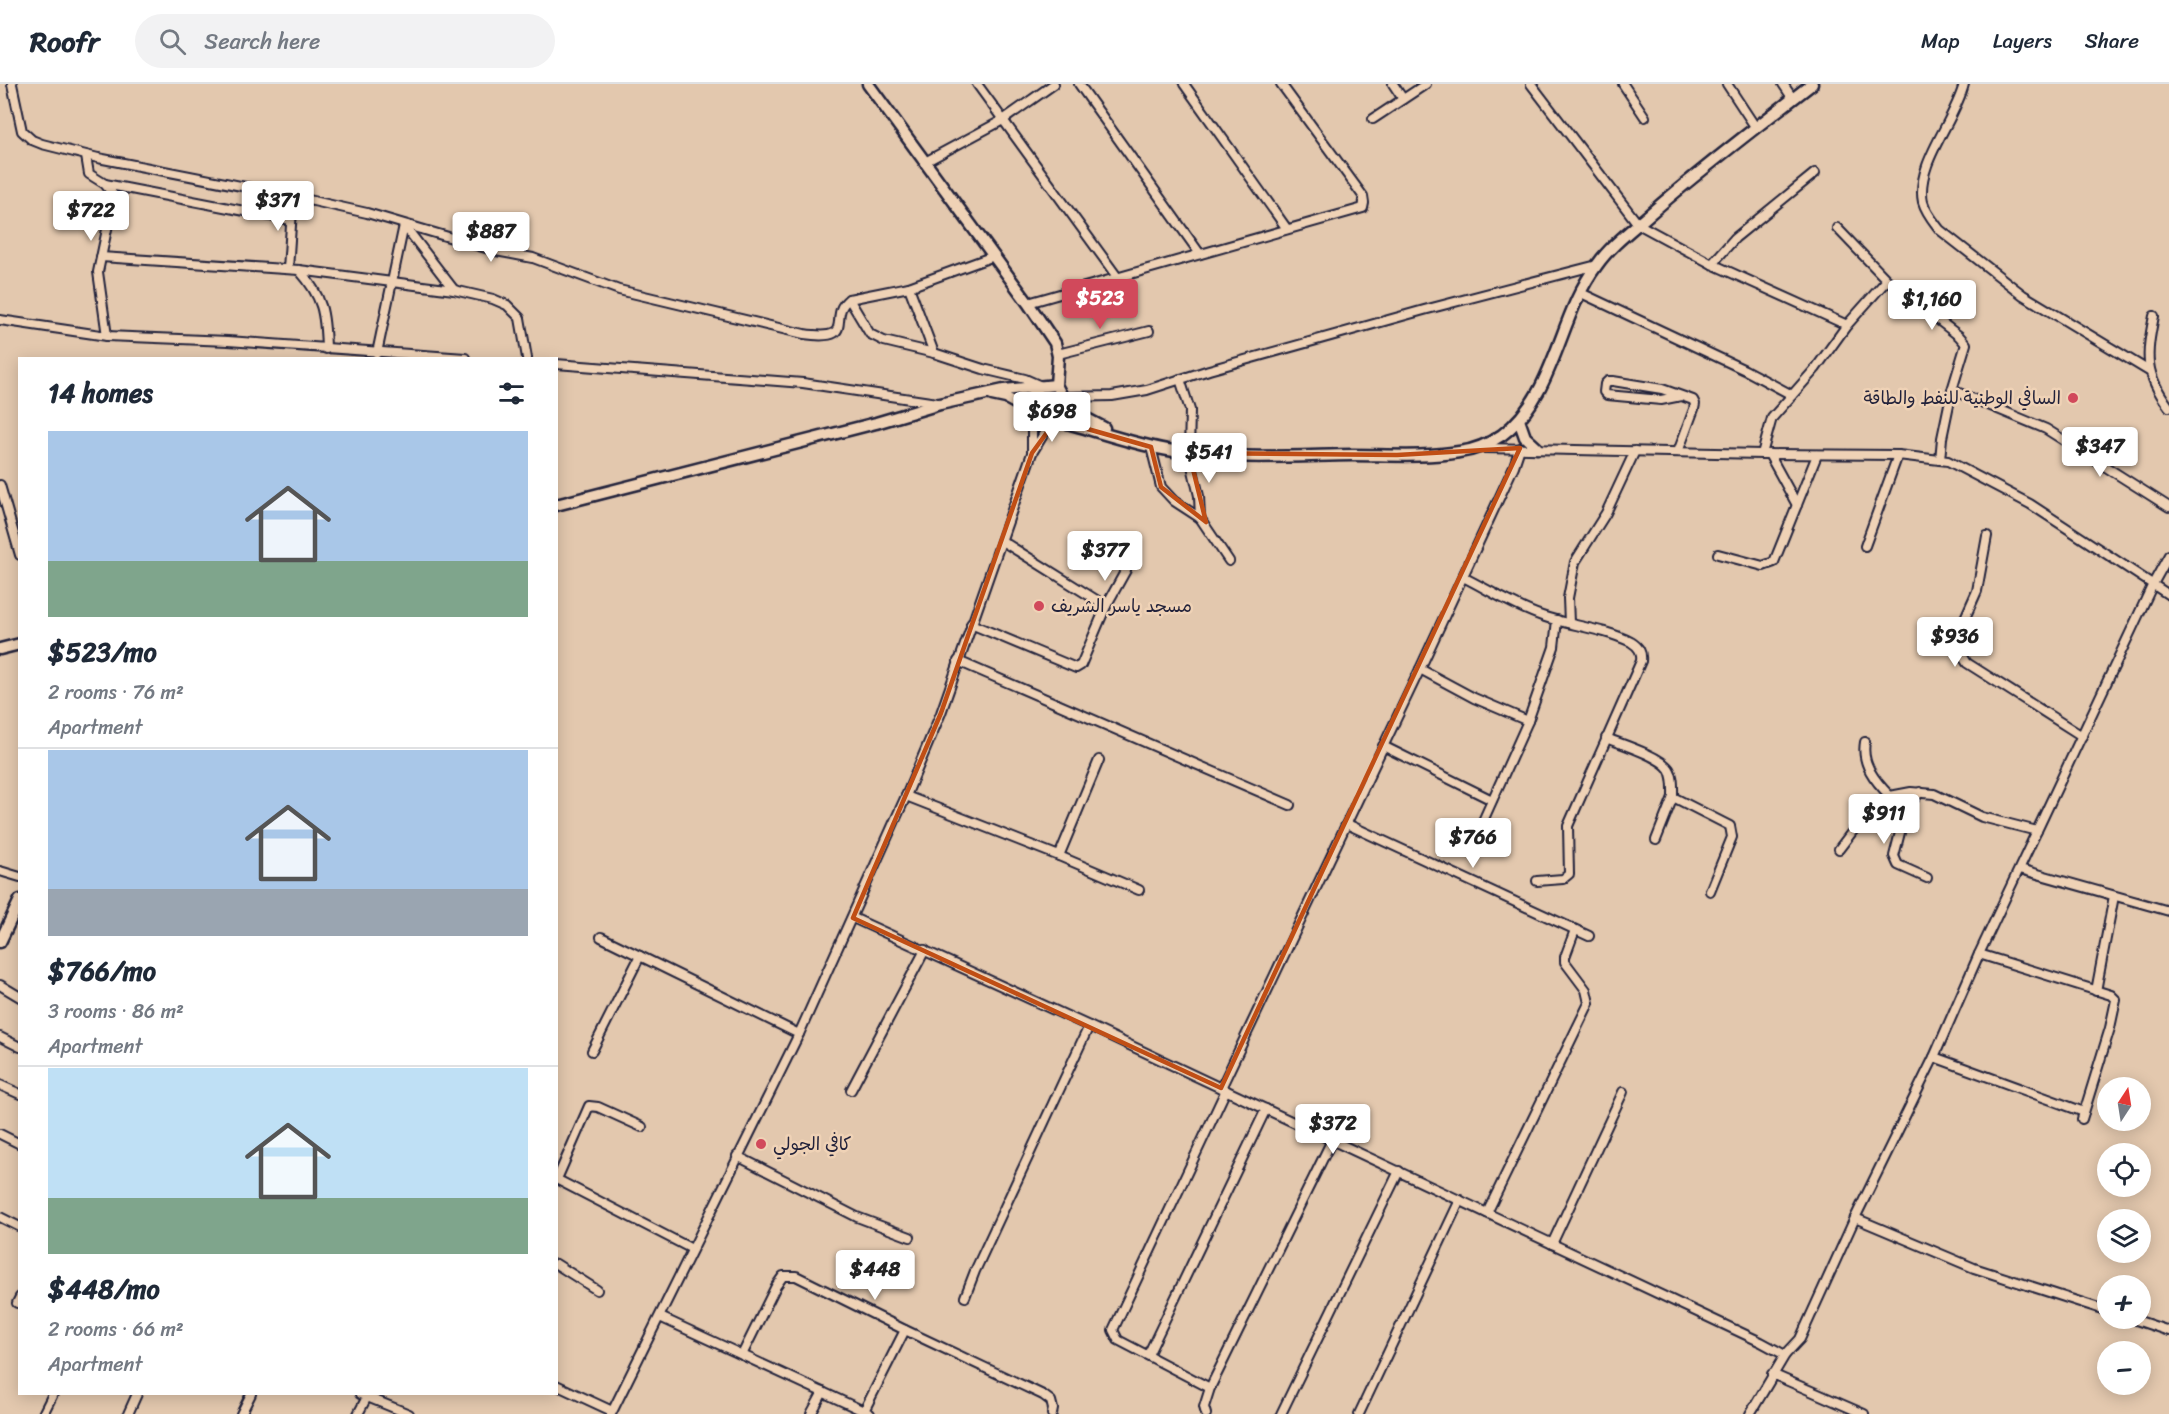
<!DOCTYPE html>
<html lang="en">
<head>
<meta charset="utf-8">
<style>
  :root { --surface:#fff; --page:#f2f2f3; --text:#1f2937; --muted:#747a83; --line:#e0e1e3; --accent:#d1495b }
  body { margin:0; font-family:Sriracha,"Playpen Sans Arabic",sans-serif; background:var(--page); color:var(--text); height:100vh; display:flex; flex-direction:column; font-size:22px; white-space:nowrap }
  * { box-sizing:border-box; margin:0 }
  p { font-size:20px; color:var(--muted) }
  .icon { flex:none; width:33px; height:33px; fill:none; stroke:currentColor; stroke-width:2; stroke-linecap:round; stroke-linejoin:round }
  .map { position:relative; flex:1; overflow:hidden }
  .panel { position:absolute; left:18px; top:273px; width:540px; height:1038px; display:flex; flex-direction:column; background:var(--surface); border-radius:0px; box-shadow:0 3px 15px #0003 }
  .panel>* { flex:none }
  .needle { width:39px; rotate:12deg }
  .controls { position:absolute; left:2097px; top:993px; display:grid; gap:12px }
  .controls a { display:grid; place-items:center; width:54px; height:54px; border-radius:50%; background:var(--surface); box-shadow:0 3px 15px #0003; font-size:30px }
  .price { position:absolute; translate:-50% -51px; padding:0 14px; border-radius:6px; background:#fff; color:#222; font-size:20px; line-height:39px; filter:drop-shadow(0 2px 3px #0008) }
  .price::after { content:''; position:absolute; left:50%; top:36px; width:18px; height:14px; margin-left:-9px; background:inherit; clip-path:polygon(0 0,100% 0,50% 100%) }
  .price.current { background:var(--accent); color:#fff }
  ul { padding:0; list-style:none }
  li { display:grid; align-content:center; gap:12px; height:318px; padding:0 30px }
  li+li { border-top:2px solid var(--line) }
  li span { display:grid; place-items:center; height:186px; border-radius:0px; color:#555 }
  li>.icon { margin-inline-start:auto }
  span .icon { width:108px; height:108px; fill:#fffc; stroke-width:1 }
  li b { font-size:26px }
  h2 { display:flex; justify-content:space-between; align-items:center; height:72px; padding:0 30px; font-size:26px }
  header { display:flex; align-items:center; gap:36px; box-sizing:border-box; height:84px; padding:0 30px; background:var(--surface); border-bottom:2px solid var(--line) }
  header strong { font-size:28px }
  nav { display:flex; gap:33px; margin-inline-start:auto; font-size:21px }
  .search { width:420px; height:54px; background:var(--page); display:flex; align-items:center; gap:15px; box-sizing:border-box; padding:0 21px; border-radius:33px; color:var(--muted); font-size:22px }
  .map>svg:first-child { display:block }
  .lines { fill:none; stroke-linecap:round; stroke-linejoin:round }
  .street-casing { stroke:#22223b; stroke-width:12 }
  .secondary-casing { stroke:#22223b; stroke-width:15 }
  .street { stroke:#efd2b6; stroke-width:8 }
  .secondary { stroke:#efd2b6; stroke-width:10 }
  .marked { fill:none; stroke:#c04e15; stroke-width:4.5; stroke-linejoin:round }
  .poi-dot { fill:#d1495b; stroke:#efd2b6; stroke-width:2 }
  .labels { text-anchor:middle; dominant-baseline:central; stroke-width:5; stroke-linejoin:round; paint-order:stroke }
  .poi-label { font-size:18px; fill:#22223b; stroke:#efd2b6; text-anchor:start }
</style>
</head>
<body>
<header>
<strong>Roofr</strong>
<div class="search"><svg class="icon" aria-label="search" viewBox="0 0 24 24"><circle cx="10" cy="10" r="6"/><path d="M15 15l6 6"/></svg>Search here</div>
<nav><a>Map</a><a>Layers</a><a>Share</a></nav>
</header>
<div class="map">
<svg width="2169" height="1330" viewBox="0 0 2169 1330">
  <rect width="100%" height="100%" fill="#e3c8ae"/>
  <filter id="ink" filterUnits="userSpaceOnUse"><feTurbulence type="fractalNoise" baseFrequency=".0167" numOctaves="2"/><feDisplacementMap in="SourceGraphic" scale="12" xChannelSelector="R" yChannelSelector="G"/><feConvolveMatrix kernelMatrix="1 2 1 2 8 2 1 2 1" color-interpolation-filters="sRGB"/></filter>
  <g filter="url(#ink)">
    <g class="lines">
      <g class="street-casing">
        <g id="street">
          <path d="M12,0L22,47L32,56L42,60L98,74L282,110L367,129L496,167L533,174L619,206L804,250C859,258 826,232 849,215L909,203L994,172"/>
          <path d="M977,0L1118,194"/>
          <path d="M1079,0L1200,170"/>
          <path d="M1184,0L1287,145"/>
          <path d="M1393,0L1403,15"/>
          <path d="M1531,0L1638,140L1712,180L1847,241"/>
          <path d="M1623,0L1645,33"/>
          <path d="M1727,0L1756,44"/>
          <path d="M1783,0L1793,15"/>
          <path d="M1964,0C1955,37 1915,80 1923,118C1926,129 1934,138 1940,146L2023,211L2149,287"/>
          <path d="M1373,35L1426,0"/>
          <path d="M86,72L89,90L105,100L114,112L98,188L107,252"/>
          <path d="M925,78L1003,36L1054,0"/>
          <path d="M105,100L291,136"/>
          <path d="M1837,144L1887,196L1959,252L1966,260L1952,306L1942,354L1940,376"/>
          <path d="M101,173L299,186L454,206L493,215L507,221L520,234L527,274"/>
          <path d="M1712,180L1735,154L1815,89"/>
          <path d="M288,185L293,112"/>
          <path d="M299,186C323,213 325,229 326,265"/>
          <path d="M909,203L934,269"/>
          <path d="M1581,209L1745,286L1792,311"/>
          <path d="M849,215L870,250L884,257L934,269L983,285L1025,295L1041,302"/>
          <path d="M1028,219L1363,124L1364,119L1363,112L1281,0"/>
          <path d="M2154,232C2146,272 2144,289 2169,323"/>
          <path d="M0,236L107,252L228,257L465,274"/>
          <path d="M377,269L404,141L454,206"/>
          <path d="M1058,270L1149,247"/>
          <path d="M556,280L803,299L937,319"/>
          <path d="M1180,295L1190,326L1189,369L1199,412L1200,434"/>
          <path d="M1952,306L2046,345L2169,423"/>
          <path d="M1064,313L1112,312L1147,306L1209,286L1424,226L1597,181"/>
          <path d="M1151,363L1161,403L1174,417L1200,434L1229,477"/>
          <path d="M1483,364L1762,370L1898,371L1948,377L2030,420L2169,511"/>
          <path d="M1032,367V331"/>
          <path d="M1678,368L1694,325L1695,320L1693,316L1662,305L1613,297H1608L1605,300L1604,308L1607,311L1661,316L1681,312"/>
          <path d="M1762,370L1772,334L1816,284L1847,241L1887,196"/>
          <path d="M1769,370L1797,421"/>
          <path d="M0,401L20,471"/>
          <path d="M1987,452L1977,507L1957,552L1955,560L1967,579L2082,652"/>
          <path d="M1865,462L1898,371"/>
          <path d="M1718,470L1763,482L1774,478L1817,371"/>
          <path d="M1463,493C1489,506 1515,523 1542,532C1571,542 1603,544 1631,558C1639,563 1642,568 1641,577L1568,742L1569,790L1563,795L1537,797"/>
          <path d="M1106,522L1126,486"/>
          <path d="M1569,539L1568,514L1575,478L1606,429L1635,367"/>
          <path d="M971,540L1076,584L1081,581L1106,522L1002,457"/>
          <path d="M958,577L1290,721"/>
          <path d="M1420,585L1474,614L1528,637L1554,563L1557,536"/>
          <path d="M1606,654C1621,660 1660,672 1669,685C1674,693 1673,704 1673,713L1730,742L1732,753L1710,807"/>
          <path d="M1865,658C1861,680 1875,697 1890,712"/>
          <path d="M1383,662L1492,716"/>
          <path d="M1920,708L1906,725L1894,772L1898,781L1927,794"/>
          <path d="M906,712L1059,772L1099,676"/>
          <path d="M1347,740L1589,852"/>
          <path d="M1478,748L1528,637"/>
          <path d="M1656,756L1673,713"/>
          <path d="M1839,765L1868,727L1890,712L1911,708L1934,710L1982,733L2037,747"/>
          <path d="M1059,772L1139,806"/>
          <path d="M2020,785L2169,827"/>
          <path d="M0,787L20,793"/>
          <path d="M853,834L1089,942L1761,1258L1785,1271L1750,1330"/>
          <path d="M601,853L799,950"/>
          <path d="M1979,870L2111,911L2116,916L2110,944L2082,1035"/>
          <path d="M0,901L20,913"/>
          <path d="M2096,907L2114,812"/>
          <path d="M0,953L20,963"/>
          <path d="M592,967L640,872"/>
          <path d="M1934,973L2084,1028"/>
          <path d="M0,1001L20,1010"/>
          <path d="M1221,1004L1420,585L1514,382L1520,364"/>
          <path d="M851,1006L925,866"/>
          <path d="M0,1050L20,1060"/>
          <path d="M737,1072L857,1133L910,1153"/>
          <path d="M556,1095L692,1165"/>
          <path d="M557,1095L589,1022L598,1023L642,1043"/>
          <path d="M1487,1129L1589,919L1586,906L1565,878V873L1575,846"/>
          <path d="M0,1133L20,1143"/>
          <path d="M1855,1134L1974,1184L2108,1227"/>
          <path d="M1552,1160L1623,1008"/>
          <path d="M556,1180L597,1206"/>
          <path d="M965,1213L975,1187L1089,942"/>
          <path d="M17,1219L20,1213"/>
          <path d="M660,1233L870,1330"/>
          <path d="M2130,1234L2169,1247"/>
          <path d="M742,1271L776,1202L783,1192H796L905,1246L1043,1311L1051,1317L1053,1325L1052,1330"/>
          <path d="M1148,1271L1266,1025"/>
          <path d="M1785,1271L1800,1255L1855,1134L1934,973L1979,870L2153,500L2169,471"/>
          <path d="M1772,1290L1864,1330"/>
          <path d="M556,1301L612,1327"/>
          <path d="M1210,1304L1118,1256L1113,1246L1226,1006"/>
          <path d="M360,1310L409,1330"/>
          <path d="M864,1327L905,1246"/>
          <path d="M43,1330L53,1310"/>
          <path d="M128,1330L137,1310"/>
          <path d="M241,1330L251,1310"/>
          <path d="M358,1330L367,1313"/>
          <path d="M611,1330L799,950L906,712L941,629L1032,369L1051,338"/>
          <path d="M811,1330L823,1308"/>
          <path d="M1206,1330L1204,1323L1210,1304L1332,1056"/>
          <path d="M1281,1330L1399,1087"/>
          <path d="M1359,1330L1460,1116"/>
        </g>
      </g>
      <g class="secondary-casing">
        <g id="secondary">
          <path d="M868,0L1028,219L1055,259L1058,272L1056,301L1065,318L1085,334L1104,344"/>
          <path d="M1037,304L1029,317L1032,331C1041,339 1051,340 1060,332"/>
          <path d="M992,311L1006,314L1030,327"/>
          <path d="M1056,336C1095,346 1134,361 1174,367C1232,376 1293,372 1352,371C1387,371 1424,374 1459,368C1475,366 1489,360 1502,351C1556,311 1558,232 1597,181C1611,161 1633,145 1651,129C1702,84 1758,42 1812,0"/>
          <path d="M1519,336L1525,353L1537,364"/>
          <path d="M556,421L876,339L940,320L1004,306L1056,301"/>
          <path d="M0,565L20,560"/>
          <path d="M0,858L20,816"/>
        </g>
      </g>
      <use href="#street" class="street"/>
      <use href="#secondary" class="secondary"/>
    </g>
  </g>
  <path class="marked" d="M1056,336L1151,363L1161,403L1206,438L1189,369L1397,371L1520,364L1221,1004L853,834L941,629L1032,369Z"/>
  <g class="poi-dot">
    <circle cx="2073" cy="314" r="6"/>
    <circle cx="1039" cy="522" r="6"/>
    <circle cx="761" cy="1060" r="6"/>
  </g>
  <g class="labels">
    <g class="poi-label">
      <text x="2061" y="314" text-anchor="end">السافي الوطنية للنفط والطاقة</text>
      <text x="1051" y="522">مسجد ياسر الشريف</text>
      <text x="773" y="1060">كافي الجولي</text>
    </g>
  </g>
</svg>
<div class="controls">
<a><svg class="needle" viewBox="-14 -14 28 28"><path d="M0-13l5 13h-10z" fill="#e53935"/><path d="M0 13l5-13h-10z" fill="#747a83"/></svg></a>
<a><svg class="icon" aria-label="locate" viewBox="0 0 24 24"><circle cx="12" cy="12" r="6"/><path d="M12 2v4M12 18v4M2 12h4M18 12h4"/></svg></a>
<a><svg class="icon" aria-label="layers" viewBox="0 0 24 24"><path d="M12 4l9 5-9 5-9-5zM3 14l9 5 9-5"/></svg></a>
<a>+</a>
<a>−</a>
</div>
<b class="price" style="left:278px;top:148px">$371</b>
<b class="price" style="left:91px;top:158px">$722</b>
<b class="price" style="left:491px;top:179px">$887</b>
<b class="price current" style="left:1100px;top:246px">$523</b>
<b class="price" style="left:1932px;top:247px">$1,160</b>
<b class="price" style="left:1052px;top:359px">$698</b>
<b class="price" style="left:2100px;top:394px">$347</b>
<b class="price" style="left:1209px;top:400px">$541</b>
<b class="price" style="left:1105px;top:498px">$377</b>
<b class="price" style="left:1955px;top:584px">$936</b>
<b class="price" style="left:1884px;top:761px">$911</b>
<b class="price" style="left:1473px;top:785px">$766</b>
<b class="price" style="left:1333px;top:1071px">$372</b>
<b class="price" style="left:875px;top:1217px">$448</b>
<section class="panel">
<h2>14 homes<svg class="icon" aria-label="filters" viewBox="0 0 24 24"><path d="M4 7h16M4 17h16"/><circle cx="9" cy="7" r="2"/><circle cx="15" cy="17" r="2"/></svg></h2>
<ul>
<li><span style="background:linear-gradient(#a9c7e8 70%,#7fa58c 0)"><svg class="icon" aria-label="home" viewBox="0 0 24 24"><path d="M3 11l9-7 9 7M6 9v11h12V9"/></svg></span><div><b>$523/mo</b><p>2 rooms · 76 m²</p><p>Apartment</p></div></li>
<li><span style="background:linear-gradient(#a9c7e8 75%,#9aa5b1 0)"><svg class="icon" aria-label="home" viewBox="0 0 24 24"><path d="M3 11l9-7 9 7M6 9v11h12V9"/></svg></span><div><b>$766/mo</b><p>3 rooms · 86 m²</p><p>Apartment</p></div></li>
<li><span style="background:linear-gradient(#bfe0f5 70%,#7fa58c 0)"><svg class="icon" aria-label="home" viewBox="0 0 24 24"><path d="M3 11l9-7 9 7M6 9v11h12V9"/></svg></span><div><b>$448/mo</b><p>2 rooms · 66 m²</p><p>Apartment</p></div></li>
</ul>
</section>
</div>
</body>
</html>
